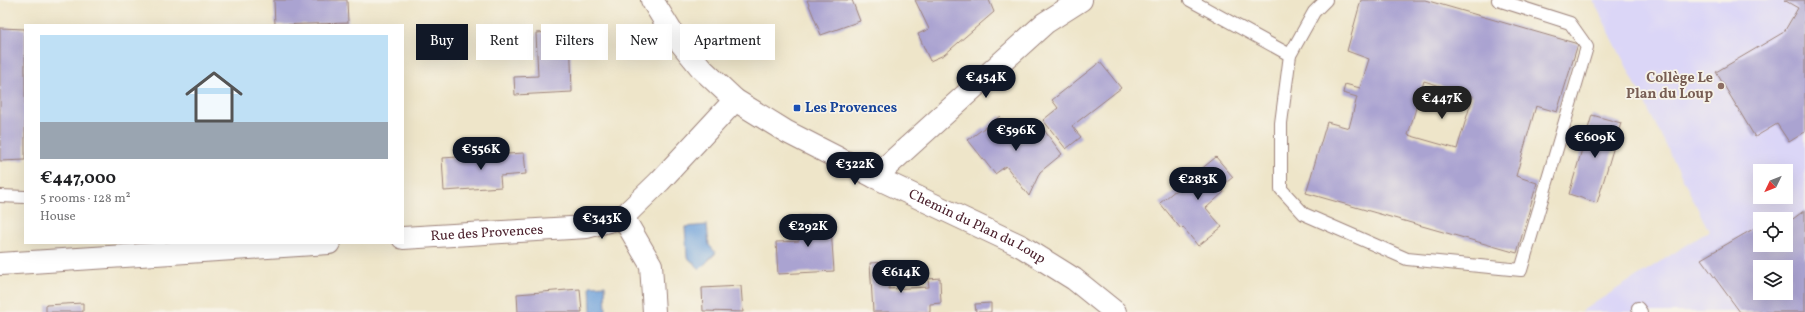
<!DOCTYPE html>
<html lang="en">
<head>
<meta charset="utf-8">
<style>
  :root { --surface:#fff; --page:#f2f2f2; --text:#202124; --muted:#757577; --line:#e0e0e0; --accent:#111827 }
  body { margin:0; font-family:Vollkorn,serif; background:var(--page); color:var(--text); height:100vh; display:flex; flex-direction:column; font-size:15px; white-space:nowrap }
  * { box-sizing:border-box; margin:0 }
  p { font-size:13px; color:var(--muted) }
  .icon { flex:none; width:22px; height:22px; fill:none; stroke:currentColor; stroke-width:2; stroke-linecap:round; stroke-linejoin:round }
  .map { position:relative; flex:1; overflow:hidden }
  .sheet { position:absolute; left:24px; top:24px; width:380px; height:220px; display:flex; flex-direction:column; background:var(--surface); border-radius:0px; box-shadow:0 4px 16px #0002 }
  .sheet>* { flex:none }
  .hud { position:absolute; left:416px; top:24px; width:380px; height:36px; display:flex; gap:8px }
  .needle { width:26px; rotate:227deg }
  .buttons { position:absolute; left:1753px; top:164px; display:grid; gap:8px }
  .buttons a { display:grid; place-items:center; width:40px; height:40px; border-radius:0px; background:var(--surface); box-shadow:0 4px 16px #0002; font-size:20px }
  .price { position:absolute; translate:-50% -34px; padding:0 9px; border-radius:14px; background:var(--accent); color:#fff; font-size:13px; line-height:26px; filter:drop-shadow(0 1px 2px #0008) }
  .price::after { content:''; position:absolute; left:50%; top:24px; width:12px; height:9px; margin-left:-6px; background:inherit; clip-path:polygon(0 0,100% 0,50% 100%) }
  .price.current { background:#222; color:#fff }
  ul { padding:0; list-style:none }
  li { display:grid; align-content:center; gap:8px; height:212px; padding:0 16px }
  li+li { border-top:1px solid var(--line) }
  li span { display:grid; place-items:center; height:124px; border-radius:0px; color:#555 }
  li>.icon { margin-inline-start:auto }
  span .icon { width:72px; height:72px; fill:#fffc; stroke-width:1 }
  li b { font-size:17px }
  .pill { padding:0 14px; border-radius:0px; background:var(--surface); box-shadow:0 4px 16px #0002; font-size:14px; line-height:36px }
  .pill.current { background:var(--accent); color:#fff }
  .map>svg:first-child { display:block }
  .built { fill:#dbd6f7; fill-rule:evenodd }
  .water { fill:#6ea1da; stroke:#5c6082 }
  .building { fill:#aaa3d1; fill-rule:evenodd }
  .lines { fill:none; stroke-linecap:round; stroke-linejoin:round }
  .lane-casing { stroke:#9c827a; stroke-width:14 }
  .street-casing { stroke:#9c827a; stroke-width:24 }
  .secondary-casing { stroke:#9c827a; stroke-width:24 }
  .lane { stroke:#fff; stroke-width:12 }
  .street { stroke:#fff; stroke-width:22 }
  .secondary { stroke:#fff; stroke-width:22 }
  .education-dot { fill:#8d6e63; stroke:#f7f3e8; stroke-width:1.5 }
  .transit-dot { fill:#1a4fb4; stroke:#f7f3e8; stroke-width:1.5 }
  .labels { text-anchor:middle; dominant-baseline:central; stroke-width:3.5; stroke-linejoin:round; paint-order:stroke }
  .education-label { font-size:14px; font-weight:bold; fill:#785e54; stroke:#f7f3e8; text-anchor:end }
  .transit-label { font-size:14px; font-weight:bold; fill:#164399; stroke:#f7f3e8; text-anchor:start }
  .street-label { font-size:14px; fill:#4a1f2b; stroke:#f7f3e8 }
</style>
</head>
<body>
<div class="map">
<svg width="1805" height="312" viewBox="0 0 1805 312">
  <rect width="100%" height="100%" fill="#f7f3e8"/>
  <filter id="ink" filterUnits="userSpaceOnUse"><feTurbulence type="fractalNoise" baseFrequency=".025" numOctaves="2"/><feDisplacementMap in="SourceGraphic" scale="8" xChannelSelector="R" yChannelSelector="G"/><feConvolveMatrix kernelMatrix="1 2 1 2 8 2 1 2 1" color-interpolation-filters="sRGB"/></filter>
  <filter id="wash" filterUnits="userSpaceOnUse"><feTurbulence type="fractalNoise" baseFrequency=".012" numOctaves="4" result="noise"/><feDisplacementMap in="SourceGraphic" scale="16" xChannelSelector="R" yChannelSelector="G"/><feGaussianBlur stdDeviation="0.9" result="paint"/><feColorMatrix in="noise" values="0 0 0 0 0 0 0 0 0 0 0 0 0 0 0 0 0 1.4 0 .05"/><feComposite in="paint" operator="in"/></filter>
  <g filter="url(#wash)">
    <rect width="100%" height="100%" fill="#eee5c9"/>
    <path class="built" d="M1593,0H1805V312H1580L1709,231ZM1760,171H1786V197H1760ZM1760,219H1786V245H1760ZM1760,267H1786V293H1760Z"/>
    <g class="water">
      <path d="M707,225L709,245L716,253L700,269L687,257L685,227Z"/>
      <path d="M605,285L606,312H591L590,286Z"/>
    </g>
    <g id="blocks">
      <g class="building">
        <path d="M274,0H347L348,23L275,25Z"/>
        <path d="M807,0H852L860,21L821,35Z"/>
        <path d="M915,0H989L994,12L944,55L930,61L918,34L929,29Z"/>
        <path d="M1361,0H1425L1578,44L1557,112L1536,106L1516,176L1537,183L1517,253L1306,193L1327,122L1349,128L1357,97L1343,93L1345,84L1360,88L1369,59L1347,51ZM1424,81L1473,96L1457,149L1408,135Z"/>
        <path d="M1784,0H1805V132L1789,142L1777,124L1755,137L1716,72L1784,32L1798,8Z"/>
        <path d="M0,28L25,29V160L0,161Z"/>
        <path d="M570,31L572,92L515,95L514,77L538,76L536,33Z"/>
        <path d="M1100,62L1121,88L1072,126L1081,137L1066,149L1043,120L1058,108L1052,100Z"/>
        <path d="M1592,115L1621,123L1597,203L1569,194Z"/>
        <path d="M1000,116L1021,142L1041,126L1062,154L1040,172L1029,196L1006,166L995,174L968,140Z"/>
        <path d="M524,153L526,174L500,176L501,187L444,191L442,158Z"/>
        <path d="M1216,157L1233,177L1221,187L1224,192L1206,208L1222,227L1198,246L1183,227L1181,229L1160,203Z"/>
        <path d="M1805,210V312H1740L1701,259L1760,225V245H1786V224ZM1760,267H1786V293H1760Z"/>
        <path d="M830,214L834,271L778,274L776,242L799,241L798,216Z"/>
        <path d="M887,262L889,289L929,287L928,279L940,278L941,303L930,304V312H873L870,263Z"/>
        <path d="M741,286L743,312L703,311L702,288Z"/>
        <path d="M580,289L582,312H518L517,294Z"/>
        <path d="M83,303V312H46V305Z"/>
        <path d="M991,303V312H976L975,304Z"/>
      </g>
    </g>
  </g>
  <g filter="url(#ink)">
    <use href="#blocks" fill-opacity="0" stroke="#9c827a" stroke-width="1"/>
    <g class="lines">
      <g class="lane-casing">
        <g id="lane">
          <path d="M1190,0L1290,55"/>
          <path d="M1326,0L1314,12L1290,55L1281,123V189L1304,214L1407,259L1521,270L1587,47L1570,23L1498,0"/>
          <path d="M0,196L25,197"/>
          <path d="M1638,308L1641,312"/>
        </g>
      </g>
      <g class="street-casing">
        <g id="street">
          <path d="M875,177L1045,23L1081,0"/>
          <path d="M623,217L651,265L654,312"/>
          <path id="s1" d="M403,238L587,227L623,217L660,181L735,100"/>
          <path d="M0,264L329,243"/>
        </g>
      </g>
      <g class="secondary-casing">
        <g id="secondary">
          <path id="s2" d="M652,0L671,31L702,69L735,100L787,132L875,177L1021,246L1074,279L1115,312"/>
        </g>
      </g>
      <use href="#lane" class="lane"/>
      <use href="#street" class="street"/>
      <use href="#secondary" class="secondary"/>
    </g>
  </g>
  <circle class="education-dot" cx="1721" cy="86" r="4"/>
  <rect class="transit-dot" x="793" y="104" width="8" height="8" rx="2"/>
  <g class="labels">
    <g class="education-label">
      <text x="1713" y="78">Collège Le<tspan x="1713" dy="16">Plan du Loup</tspan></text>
    </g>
    <g class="transit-label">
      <text x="805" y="108">Les Provences</text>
    </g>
    <g class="street-label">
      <text stroke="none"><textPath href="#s2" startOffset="404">Chemin du Plan du Loup</textPath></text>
      <text stroke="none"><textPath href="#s1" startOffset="84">Rue des Provences</textPath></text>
    </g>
  </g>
</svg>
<div class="buttons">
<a><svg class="needle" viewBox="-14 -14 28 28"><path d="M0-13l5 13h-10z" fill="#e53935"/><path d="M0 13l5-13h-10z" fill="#757577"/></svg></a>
<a><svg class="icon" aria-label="locate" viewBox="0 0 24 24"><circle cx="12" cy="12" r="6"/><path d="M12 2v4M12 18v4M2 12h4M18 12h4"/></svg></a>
<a><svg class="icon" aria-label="layers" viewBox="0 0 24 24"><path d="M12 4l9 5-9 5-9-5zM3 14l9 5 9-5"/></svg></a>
</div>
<b class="price" style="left:986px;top:99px">€454K</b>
<b class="price current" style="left:1442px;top:120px">€447K</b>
<b class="price" style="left:1016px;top:152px">€596K</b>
<b class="price" style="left:1595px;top:159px">€609K</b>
<b class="price" style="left:481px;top:171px">€556K</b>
<b class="price" style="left:855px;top:186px">€322K</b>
<b class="price" style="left:1198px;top:201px">€283K</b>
<b class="price" style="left:602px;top:240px">€343K</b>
<b class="price" style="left:808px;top:248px">€292K</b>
<b class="price" style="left:901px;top:294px">€614K</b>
<div class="hud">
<a class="pill current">Buy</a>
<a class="pill">Rent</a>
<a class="pill">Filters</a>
<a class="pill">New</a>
<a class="pill">Apartment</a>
</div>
<section class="sheet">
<ul>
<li><span style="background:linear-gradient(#bfe0f5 70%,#9aa5b1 0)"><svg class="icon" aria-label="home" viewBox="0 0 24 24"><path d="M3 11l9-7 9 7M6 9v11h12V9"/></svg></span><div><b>€447,000</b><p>5 rooms · 128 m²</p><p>House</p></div></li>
</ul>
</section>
</div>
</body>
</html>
